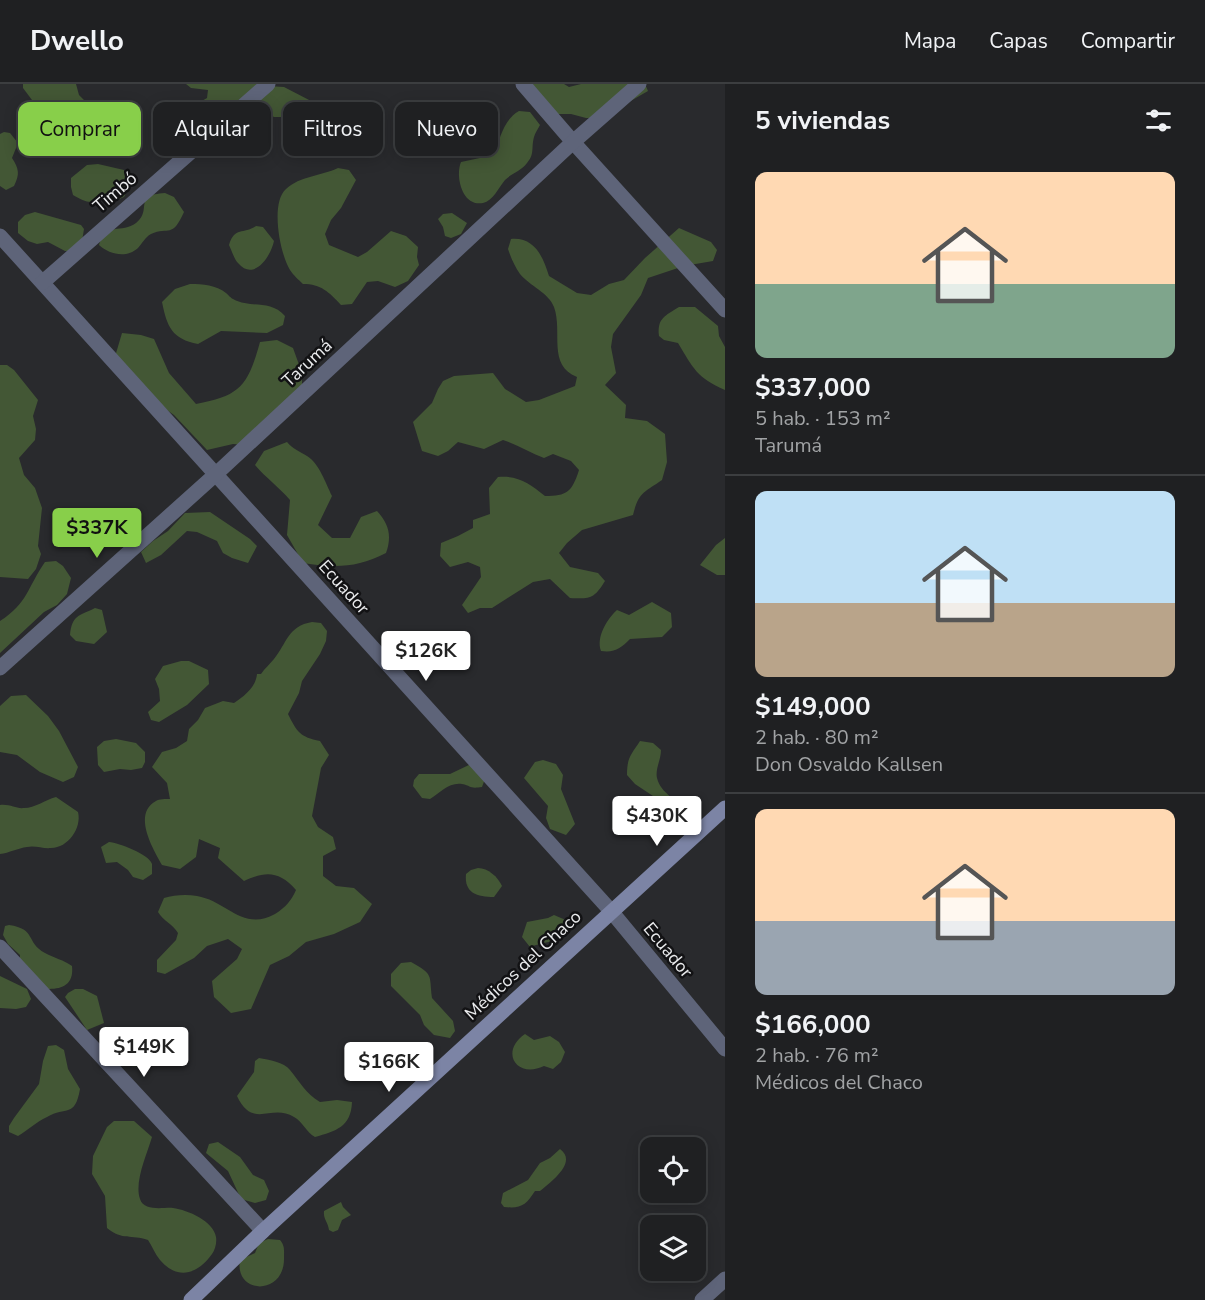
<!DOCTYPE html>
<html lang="es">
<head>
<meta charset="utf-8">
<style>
  :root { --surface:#1f2022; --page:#27282a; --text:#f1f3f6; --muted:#a1a3a5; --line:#3c3e40; --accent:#88cf4a }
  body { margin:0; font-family:"Nunito Sans",sans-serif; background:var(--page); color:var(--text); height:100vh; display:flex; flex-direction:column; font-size:22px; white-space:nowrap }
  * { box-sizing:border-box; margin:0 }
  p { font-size:20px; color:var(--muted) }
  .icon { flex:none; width:33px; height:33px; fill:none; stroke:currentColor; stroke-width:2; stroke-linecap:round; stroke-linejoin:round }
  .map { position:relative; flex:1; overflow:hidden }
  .details { display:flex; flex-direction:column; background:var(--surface); width:480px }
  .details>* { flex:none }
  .guide { position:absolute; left:18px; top:18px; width:570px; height:54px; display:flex; gap:12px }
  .fabs { position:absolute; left:640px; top:1053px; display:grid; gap:12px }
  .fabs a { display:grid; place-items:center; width:66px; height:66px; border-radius:12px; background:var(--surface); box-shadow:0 3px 15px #0003,0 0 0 2px var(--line); font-size:30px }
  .price { position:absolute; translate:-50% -51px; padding:0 14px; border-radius:6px; background:#fff; color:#222; font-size:20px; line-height:39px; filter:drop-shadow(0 2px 3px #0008) }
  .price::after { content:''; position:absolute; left:50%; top:36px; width:18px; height:14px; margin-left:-9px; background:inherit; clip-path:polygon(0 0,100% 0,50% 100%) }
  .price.selected { background:var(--accent); color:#111 }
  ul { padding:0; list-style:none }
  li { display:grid; align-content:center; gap:12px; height:318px; padding:0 30px }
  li+li { border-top:2px solid var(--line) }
  li span { display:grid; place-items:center; height:186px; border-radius:12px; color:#555 }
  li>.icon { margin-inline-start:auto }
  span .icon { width:108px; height:108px; fill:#fffc; stroke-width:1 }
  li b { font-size:26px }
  h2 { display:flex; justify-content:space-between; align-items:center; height:72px; padding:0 30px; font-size:26px }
  .chip { padding:0 21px; border-radius:12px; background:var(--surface); box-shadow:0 3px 15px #0003,0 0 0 2px var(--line); font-size:21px; line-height:54px }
  .chip.selected { background:var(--accent); color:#111 }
  header { display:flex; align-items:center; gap:36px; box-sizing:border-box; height:84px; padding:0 30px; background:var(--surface); border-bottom:2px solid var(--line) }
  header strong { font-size:28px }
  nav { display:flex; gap:33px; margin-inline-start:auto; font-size:21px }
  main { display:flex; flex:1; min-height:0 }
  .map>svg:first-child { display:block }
  .green { fill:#435735 }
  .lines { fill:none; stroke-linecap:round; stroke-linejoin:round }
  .street { stroke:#5e6479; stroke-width:15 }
  .secondary { stroke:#7c84a5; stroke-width:15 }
  .labels { text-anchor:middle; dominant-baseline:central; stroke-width:5; stroke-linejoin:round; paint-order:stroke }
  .street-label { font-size:18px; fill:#eaebed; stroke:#121214 }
</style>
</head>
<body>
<header>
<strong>Dwello</strong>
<nav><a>Mapa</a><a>Capas</a><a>Compartir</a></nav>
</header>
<main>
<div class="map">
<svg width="725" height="1216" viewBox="0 0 725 1216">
  <rect width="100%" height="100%" fill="#292a2d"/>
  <g class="green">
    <path d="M23,0H76L79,11L90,22L93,31L87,40L78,43L63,39L46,50H38L27,42L33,31L35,20L23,4Z"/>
    <path d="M186,0H257C250,20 241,11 227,21C224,24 222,29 219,33C215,36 210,37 207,41C196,51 193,61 175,53L176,39L193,22L207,14L208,6L191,4Z"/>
    <path d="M530,0H564L569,3L581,0H645L648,7L601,34H586L571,30H542Z"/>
    <path d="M268,2L284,3L313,18L314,26L311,30L293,28L282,33H274L264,28L260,20L263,6Z"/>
    <path d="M519,27L530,28L540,41C538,45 535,49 534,53C531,64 535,70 527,79C521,87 512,89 505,96C499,103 493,117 483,119C462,123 455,92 461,78L494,71C500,55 503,36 519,27Z"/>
    <path d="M4,48L10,49L18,59L12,74C19,85 20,90 14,102L6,106L0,102V50Z"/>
    <path d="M98,80L124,86L128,105L124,113L112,118L102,115C90,121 84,117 73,111L71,103V94L87,81Z"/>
    <path d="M338,84L349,86L356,96L341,124L331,136L325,150L329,161L358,173L367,168L391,147L406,152L418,163L417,173L419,181L408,197L395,203L378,197L367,198L352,220L341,221C329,208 321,200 303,200C299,196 293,191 290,186C280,170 270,119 286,105C300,92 321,92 338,84Z"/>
    <path d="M165,109L174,113L184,128C172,155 169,142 151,150C145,153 142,160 138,164C126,175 109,170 99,161C105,137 122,150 136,139C153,126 132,111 165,109Z"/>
    <path d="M35,128L81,141L84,145L82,157L76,167H65L48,158L37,160L28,157L18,149V138L25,131Z"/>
    <path d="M452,129L467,139L461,150L451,154L445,152L443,143L438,135L443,130Z"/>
    <path d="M256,142L263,143L274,157C271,172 254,198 238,179C234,175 232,167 229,161C235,142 243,151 256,142Z"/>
    <path d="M679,144L711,158L717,166L713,177L684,182L648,194L641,211L613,250L611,263L616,289L605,301L626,321L625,334L647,337L665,350L667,378L662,396C644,409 639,407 633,431L582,446L567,459L559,469L570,483L598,489L605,497C594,515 590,515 570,514L550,495L533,498L492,524H480L468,529L462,521L481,493L480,483L468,478L450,483L440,472L441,459L458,452L473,444V436L490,430L489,404L498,393C518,391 530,400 545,412C567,412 572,408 579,386L571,377L553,370L544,374C530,369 518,361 503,356L484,365L458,358L448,367L438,372L422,367L413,338L432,319L438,305L443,297L454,292L493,289L505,305L526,318L539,316L575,302L577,293C547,281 563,248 554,223C549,209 530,202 520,190C515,183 511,174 508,165L511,155C535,153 543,173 549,192L577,209L591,211L609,200L624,196L645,174Z"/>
    <path d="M190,200C203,200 216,201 226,209C227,210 232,215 233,215C251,225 270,215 285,232L283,241L267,249L221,247L198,260C172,255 167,243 162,218L175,205Z"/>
    <path d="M679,223H695L718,242L719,252L725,263V306C697,294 693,284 678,259L664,256L659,252C657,234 665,232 679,223Z"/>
    <path d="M122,249L141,251L154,255L169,289L196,320C241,312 248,301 260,258L277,256L293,264L302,289V303L247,361L233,360L207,366L174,331L128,299L114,276Z"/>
    <path d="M0,281H7L14,286L38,316L33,332L36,345L35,356L19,374L24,391L35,404L42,424L38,462L41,470L36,485L28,495L0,493Z"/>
    <path d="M287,358C293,365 299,367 307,372C319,379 326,400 332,412L318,441L332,454H350L361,433L377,427C389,440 392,452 386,469C357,484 335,484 303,479L287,451L290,416C279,403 266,394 255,381L264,367Z"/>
    <path d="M210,428L250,455L257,462L248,479L232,474L223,469L217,457L197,448L187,447L161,471L146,479L141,468L153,457L168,447L185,429Z"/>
    <path d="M725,454V491H717L700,481L716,461Z"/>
    <path d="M56,477L63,482L71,494L67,510L57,521L44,528L0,569V537C28,519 27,504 45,478Z"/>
    <path d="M652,518L671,529L672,543L662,553L630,555C621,564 615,569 601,567C596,553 607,535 617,526L629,531Z"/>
    <path d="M95,524L102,526L107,548L94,560L76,557L70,551C72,531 79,532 95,524Z"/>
    <path d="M312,538L321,539L327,547L326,557L320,570L302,597L299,609L288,630C297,648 300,653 320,657L329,671L321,684L312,732L318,743L333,753L336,765L323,772V792L336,802L354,804L372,820L360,838L334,850L306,858L289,872L270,881L251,925L231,929L214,913L212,897L237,875L242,865L228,855L207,862L194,874L165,890L157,888V876L176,856L178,849C173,840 163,837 158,828L164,814C174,811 186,810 197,812C227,817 243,848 275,830C286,823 291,817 296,806C279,787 266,787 244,797L218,774L220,764L199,755L196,773L180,785L162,781C153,765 132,730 156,717C159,715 166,715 170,715L167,699L152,683L162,668L176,664L187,657L189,645L198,636L205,624L223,617L234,619C244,612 256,603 257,590H261C265,584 270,580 274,575C287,559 288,542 312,538Z"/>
    <path d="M181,577H189L208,586L209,600L187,621L159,638L151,636L148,628L160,617L159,605L155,595L163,582Z"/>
    <path d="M26,611L48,632L59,647L78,683L74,693L63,698L40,688L17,671L0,668V622L11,612Z"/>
    <path d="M116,655L136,659L145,668V678L142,684L131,686L120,685L104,688L98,681L97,663L104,657Z"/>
    <path d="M640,657L653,659L661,666C661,676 655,685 657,694C661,711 679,714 682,729L678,735L671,734L662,718L635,700L627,691C627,673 631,671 640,657Z"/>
    <path d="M543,676L556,680L563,691L561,705L575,740L566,751L550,745L546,734L548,722L524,694L535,678Z"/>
    <path d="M471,680L486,692L482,703C469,705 472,702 462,700C449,698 440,709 430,715L422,714L413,702L414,696L419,690H450Z"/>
    <path d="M56,713L78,728C82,744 68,764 51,764C43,765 35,761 27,763C18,764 9,769 0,770V721C11,720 16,725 24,724C35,724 45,716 56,713Z"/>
    <path d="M109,758C119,759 149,770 152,780C152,781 152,790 152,790L143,796L133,793L128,786L117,778L106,779L101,763Z"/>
    <path d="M478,784C488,784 498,793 502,802L494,813C477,813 464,809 466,790L471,786Z"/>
    <path d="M554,831L568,837V850C556,858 544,858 530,863L522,853L527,838L548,834Z"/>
    <path d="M9,841C37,845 25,858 45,869C54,874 64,876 72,882C75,909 49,906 31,903L20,877V871L8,860L3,851L5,842Z"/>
    <path d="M411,878C434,891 429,890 432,914L453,937L455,947L450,954L434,951L424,941L420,931L391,902V890L401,879Z"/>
    <path d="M0,892L27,905L31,915L26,923L16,925L0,924Z"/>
    <path d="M75,905H83L97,912L104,939L87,946L65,913L68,909Z"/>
    <path d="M525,950L534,956L550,952L559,958L565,968L561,978L553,985L544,982C517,995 499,968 525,950Z"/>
    <path d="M120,953C139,958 153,958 145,982C129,983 122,982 110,971V963Z"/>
    <path d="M56,961L64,966L68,985L80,1005C75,1034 66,1022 47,1033C36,1038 28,1046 18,1052L9,1048V1042L14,1034L39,1000L43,977L48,962Z"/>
    <path d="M259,974C269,976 284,978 290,986C300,998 306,1010 320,1018L337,1016L352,1018C351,1043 336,1047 315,1053C306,1048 303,1038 294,1033C271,1019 253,1046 237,1012L254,988L255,977Z"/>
    <path d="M114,1037H134L152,1053C147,1070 134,1098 140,1115C144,1128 164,1123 173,1124C188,1126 213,1137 216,1153C217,1159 215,1166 212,1170C197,1191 177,1196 160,1176C155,1170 152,1162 148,1156C131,1150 123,1157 107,1144L105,1112L92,1090L93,1072L107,1043Z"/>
    <path d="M218,1058L240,1073L253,1091L264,1096L269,1107L266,1116L255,1119L241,1115L228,1087L206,1069L209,1060Z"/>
    <path d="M560,1065C578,1078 551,1098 540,1107H535C526,1121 521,1125 504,1123L501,1119L503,1109L528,1096L540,1079L550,1074Z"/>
    <path d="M341,1118L343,1123L351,1131L342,1136L338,1146L333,1148L329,1146C328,1138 323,1135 324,1127Z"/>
    <path d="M268,1155L280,1156C285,1162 284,1166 284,1174C285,1212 234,1211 240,1176L255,1169L259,1159Z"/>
  </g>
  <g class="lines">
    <g class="street">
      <path d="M523,0L573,58L725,226"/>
      <path d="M0,152L611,827L725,965"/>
      <path d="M43,198L268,0"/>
      <path d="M0,584L216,390L573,58L639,0"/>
      <path d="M0,863L263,1147"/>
      <path d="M702,1216L725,1195"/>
    </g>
    <path class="secondary" d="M191,1216L263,1147L725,724"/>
  </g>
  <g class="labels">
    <g class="street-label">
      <text transform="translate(115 108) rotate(-41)">Timbó</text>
      <text transform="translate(307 279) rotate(-43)">Tarumá</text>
      <text transform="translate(344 503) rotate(48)">Ecuador</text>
      <text transform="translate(668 866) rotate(50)">Ecuador</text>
      <text transform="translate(523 881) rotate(-43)">Médicos del Chaco</text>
    </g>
  </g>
</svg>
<div class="fabs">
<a><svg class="icon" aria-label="locate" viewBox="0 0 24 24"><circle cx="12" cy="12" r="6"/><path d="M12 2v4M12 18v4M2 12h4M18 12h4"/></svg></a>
<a><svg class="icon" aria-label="layers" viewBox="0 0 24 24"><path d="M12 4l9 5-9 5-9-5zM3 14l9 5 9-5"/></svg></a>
</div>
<b class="price selected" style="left:97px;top:475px">$337K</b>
<b class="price" style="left:426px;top:598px">$126K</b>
<b class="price" style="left:657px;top:763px">$430K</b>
<b class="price" style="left:144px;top:994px">$149K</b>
<b class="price" style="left:389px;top:1009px">$166K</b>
<div class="guide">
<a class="chip selected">Comprar</a>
<a class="chip">Alquilar</a>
<a class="chip">Filtros</a>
<a class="chip">Nuevo</a>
</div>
</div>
<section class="details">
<h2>5 viviendas<svg class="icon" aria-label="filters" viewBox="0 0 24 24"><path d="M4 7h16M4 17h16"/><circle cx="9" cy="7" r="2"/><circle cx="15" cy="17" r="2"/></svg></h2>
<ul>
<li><span style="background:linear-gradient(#ffd9b3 60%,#7fa58c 0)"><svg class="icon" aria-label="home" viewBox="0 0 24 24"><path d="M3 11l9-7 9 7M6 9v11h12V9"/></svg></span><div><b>$337,000</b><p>5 hab. · 153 m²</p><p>Tarumá</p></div></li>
<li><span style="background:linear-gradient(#bfe0f5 60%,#b9a48a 0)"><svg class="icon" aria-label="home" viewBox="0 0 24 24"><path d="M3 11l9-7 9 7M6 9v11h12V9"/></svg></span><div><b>$149,000</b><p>2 hab. · 80 m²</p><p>Don Osvaldo Kallsen</p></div></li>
<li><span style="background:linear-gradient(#ffd9b3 60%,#9aa5b1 0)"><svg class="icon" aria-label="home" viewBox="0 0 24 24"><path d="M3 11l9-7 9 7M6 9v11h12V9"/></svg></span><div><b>$166,000</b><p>2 hab. · 76 m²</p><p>Médicos del Chaco</p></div></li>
</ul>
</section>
</main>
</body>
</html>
